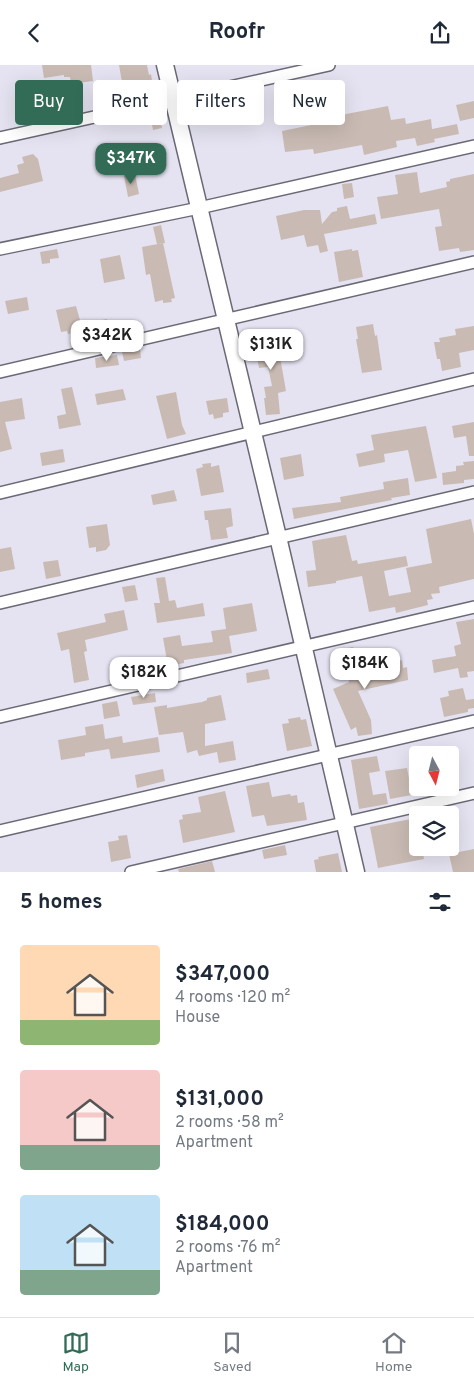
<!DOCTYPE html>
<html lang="en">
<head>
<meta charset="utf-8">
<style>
  :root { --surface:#fff; --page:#f6f6f7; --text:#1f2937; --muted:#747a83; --line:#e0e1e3; --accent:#326c56 }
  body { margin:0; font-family:Overpass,sans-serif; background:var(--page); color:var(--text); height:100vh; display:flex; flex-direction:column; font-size:19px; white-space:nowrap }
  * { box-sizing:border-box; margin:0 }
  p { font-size:16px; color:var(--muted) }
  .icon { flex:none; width:28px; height:28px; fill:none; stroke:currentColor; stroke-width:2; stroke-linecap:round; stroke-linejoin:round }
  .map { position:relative; height:807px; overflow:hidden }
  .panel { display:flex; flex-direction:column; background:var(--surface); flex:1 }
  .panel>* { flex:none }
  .top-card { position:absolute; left:15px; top:15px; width:445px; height:45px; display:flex; gap:10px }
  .needle { width:32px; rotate:173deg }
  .controls { position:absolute; left:409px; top:681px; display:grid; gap:10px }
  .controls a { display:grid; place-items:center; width:50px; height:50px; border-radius:5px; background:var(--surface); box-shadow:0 5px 20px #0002; font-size:25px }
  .price { position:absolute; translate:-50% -42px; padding:0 11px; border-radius:10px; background:#fff; color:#222; font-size:16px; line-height:32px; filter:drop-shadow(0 1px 2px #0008) }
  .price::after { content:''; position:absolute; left:50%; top:30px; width:15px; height:11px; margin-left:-8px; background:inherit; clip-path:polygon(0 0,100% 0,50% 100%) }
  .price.current { background:var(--accent); color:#fff }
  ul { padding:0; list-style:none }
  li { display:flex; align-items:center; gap:15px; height:125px; padding:0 20px }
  li span { display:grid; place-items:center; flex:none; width:140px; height:100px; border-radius:5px; color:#555 }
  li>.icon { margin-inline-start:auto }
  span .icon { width:60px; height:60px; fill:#fffc; stroke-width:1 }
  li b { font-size:21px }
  h2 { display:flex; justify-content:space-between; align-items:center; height:60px; padding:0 20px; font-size:21px }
  .chip { padding:0 18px; border-radius:5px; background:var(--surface); box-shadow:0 5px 20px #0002; font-size:18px; line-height:45px }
  .chip.current { background:var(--accent); color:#fff }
  header { display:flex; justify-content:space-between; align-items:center; height:65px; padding:0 20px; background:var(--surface); font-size:22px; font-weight:700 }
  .menu { display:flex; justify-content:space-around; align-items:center; height:70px; border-top:1px solid var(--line); background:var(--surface); font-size:14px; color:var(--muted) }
  .menu a { display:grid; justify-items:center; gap:2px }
  .menu .current { color:var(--accent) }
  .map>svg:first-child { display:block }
  .building { fill:#c9bbb3 }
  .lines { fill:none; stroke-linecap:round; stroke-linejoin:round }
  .minor-casing { stroke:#6b6975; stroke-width:14 }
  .secondary-casing { stroke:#6b6975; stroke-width:19 }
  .minor { stroke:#fff; stroke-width:11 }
  .secondary { stroke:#fff; stroke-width:16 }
</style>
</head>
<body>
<header><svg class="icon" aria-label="back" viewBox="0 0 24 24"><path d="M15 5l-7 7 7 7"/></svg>Roofr<svg class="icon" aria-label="share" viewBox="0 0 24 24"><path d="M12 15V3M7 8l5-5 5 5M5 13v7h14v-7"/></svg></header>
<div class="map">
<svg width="474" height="807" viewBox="0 0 474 807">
  <rect width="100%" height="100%" fill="#e5e3f1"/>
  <g class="building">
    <path d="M42,0H91L93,16L71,19L70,12H64V10L44,13Z"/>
    <path d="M119,0H147L149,10L151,9L153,22L104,32L102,20L122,17Z"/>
    <path d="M75,29L77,40L55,43L53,32Z"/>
    <path d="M474,36V53L460,56L456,40Z"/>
    <path d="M388,41L391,55L405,53L406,59L431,54L432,64L457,59L459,69L434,74L435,77L417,81L415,73L396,76L397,82L364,90L362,80L314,89L313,84L285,87L282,66L321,58L320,54Z"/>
    <path d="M160,52L162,63L153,65L151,54Z"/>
    <path d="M33,89L38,94L43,116L0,127V113L19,108L17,100L24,98L22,92Z"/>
    <path d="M417,107L420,128L447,122L446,117L450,116V114L474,109V185L460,187L459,183L439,186L435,162L442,161L439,144L381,154L377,132L398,129L395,110Z"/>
    <path d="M135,109L139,129L128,132L124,111Z"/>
    <path d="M352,118L354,132L344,134L342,119Z"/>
    <path d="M347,141L350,154L375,149L377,159L324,169L328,186L320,188L318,180L307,182L304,170L281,175L276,151L304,145H320L322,159L332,147L337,146V143Z"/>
    <path d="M161,160L165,178L157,179L153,162Z"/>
    <path d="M163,178L175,233L171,234L172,237L163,238V235L155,237L150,209L146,210L142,182Z"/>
    <path d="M57,184L59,193L50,194V198L42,199L40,187Z"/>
    <path d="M352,184V186L358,185L363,212L339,217L334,187Z"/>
    <path d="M120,190L125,214L104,218L100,194Z"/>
    <path d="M27,232L29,245L8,249L5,236Z"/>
    <path d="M76,241L83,266L68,269L67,266L61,267L56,245Z"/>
    <path d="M107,254L110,266L92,270L89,258Z"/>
    <path d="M373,259L375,271L377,270L382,305L362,308L356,274H358L356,262Z"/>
    <path d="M474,261V285L459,288L461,302L442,306L440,294H437L434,277H440L439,273L456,270L455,264Z"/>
    <path d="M276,269L286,326L278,328L280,349L266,350L264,333H266L264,322L272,321L268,302L259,303L254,277L261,276L260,272Z"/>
    <path d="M140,284L141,293L124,296L122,287Z"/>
    <path d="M117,290L119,300L96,303L95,293Z"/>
    <path d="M72,322L81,360L59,364L57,351L66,349L61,324Z"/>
    <path d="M123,324L126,335L97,340L95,329Z"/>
    <path d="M176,327L182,360L186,369L167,374L156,331Z"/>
    <path d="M22,333L25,354L5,357L12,384L0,387V337Z"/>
    <path d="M227,333L229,347L223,348V352L214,354L213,349L209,350L206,336Z"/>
    <path d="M474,357V391H469L466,371L454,373L452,361Z"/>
    <path d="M426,361L437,413L415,417L408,385L384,389L385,397L359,402L356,389L374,385L371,370Z"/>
    <path d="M63,384L65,397L42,401L40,388Z"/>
    <path d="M301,389L304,411L284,415L280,393Z"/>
    <path d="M474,396V414L464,415V418L443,420L442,408L456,406V401L464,400L463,397Z"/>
    <path d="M211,398V402L219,400L224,427L201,431L196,404L203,402L202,399Z"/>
    <path d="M408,413L410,430L391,433L392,435L294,454L292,443L341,437L340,432L384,424L383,417Z"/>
    <path d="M174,425L177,436L153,440L151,430Z"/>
    <path d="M231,443L233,461L226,463L228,473L211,475L208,455H205L204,446Z"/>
    <path d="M471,454L474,469V514L439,522L440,528L431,529L433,534L427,535L428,540L396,548L395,542L369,547L362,511L336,516V518L308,522L306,506L316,505L312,476L346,470L352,496L357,495L358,499L406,491L408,501L384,506L389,531L411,527L406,503L432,498L426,464Z"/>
    <path d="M107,459L110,480L106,485L96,487V482L89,483L86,462Z"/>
    <path d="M11,482L15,504L0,507V484Z"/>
    <path d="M58,495L61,511L46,514L43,497Z"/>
    <path d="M165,512L169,536L175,535L177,543L203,538L205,551L157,558L154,538H160L156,513Z"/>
    <path d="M135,520L138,535L125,537L122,522Z"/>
    <path d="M252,538L257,566L229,571L232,588L184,595V598L168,601L163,573L180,570L182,581L213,577L211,566L226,564L223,543Z"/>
    <path d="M124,545L128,565L85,575L87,586L84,587L89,615L74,618L69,584L61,586L57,568L106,557L104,549Z"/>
    <path d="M474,554V606L467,607L468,612L460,613L458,603L434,608L432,595L456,591L454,581L461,579L456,557Z"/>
    <path d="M353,582L358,612L374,607L379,600L402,595L403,603L407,602L408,615L358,626L371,655L372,669L358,671L356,662L351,665L333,624L349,617L343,584Z"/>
    <path d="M268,604L270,614L247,618L246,608Z"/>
    <path d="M463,623L466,635L474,634V643L468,644V647L444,652L440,633L449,631L448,626Z"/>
    <path d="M155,628L156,637L133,640L131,632Z"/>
    <path d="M221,630L226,655L205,659V681L233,676L236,695L219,698L217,687L199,691L197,685L187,688L183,667L159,670L154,642L167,640V643L202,637L207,635V633Z"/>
    <path d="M117,636L120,651L104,654L102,639Z"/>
    <path d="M300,652L301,655L306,654L312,681L287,686L282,659L289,658L288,654Z"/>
    <path d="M103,659L105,674L122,671L123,678L158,672L160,687L111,694L109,684L85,688V691L61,695L58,675L86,670L85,662Z"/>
    <path d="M377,691L380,706L369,708L373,730L386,728L388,739L359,744L351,695Z"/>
    <path d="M450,695H455L459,721L450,722Z"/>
    <path d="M407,703L412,730L390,734L385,706Z"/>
    <path d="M163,704L165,716L137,723L135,710Z"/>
    <path d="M269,717L272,732L290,729L291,731L297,730L298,738L304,737L307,755L267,761L264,750L252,752L246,721Z"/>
    <path d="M225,726L235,767L183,778L179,755L183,754L182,750L201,747L198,732Z"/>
    <path d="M416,753L418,782H422L424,794L378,803L370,762Z"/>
    <path d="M127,770L131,793L111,797L108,777L119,775L118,771Z"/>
    <path d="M285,780L287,790L264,794L262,785Z"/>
    <path d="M474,784V807H453L449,789Z"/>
    <path d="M338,788L342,807H316L314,795L319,794L318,792Z"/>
    <path d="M212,796L215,807H179L178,804Z"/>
  </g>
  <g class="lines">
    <g class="minor-casing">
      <g id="minor">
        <path d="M0,73L329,0"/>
        <path d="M0,184L199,143L474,81"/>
        <path d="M0,307L474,197"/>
        <path d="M0,428L474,314"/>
        <path d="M0,538L474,427"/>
        <path d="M0,652L474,542"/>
        <path d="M0,766L474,656"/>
        <path d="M131,807L474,728"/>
      </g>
    </g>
    <g class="secondary-casing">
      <path id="secondary" d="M165,0L278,472L356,807"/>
    </g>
    <use href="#minor" class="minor"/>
    <use href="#secondary" class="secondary"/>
  </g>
</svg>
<div class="controls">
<a><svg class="needle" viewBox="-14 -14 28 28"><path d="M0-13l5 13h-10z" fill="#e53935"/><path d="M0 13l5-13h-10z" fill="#747a83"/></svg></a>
<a><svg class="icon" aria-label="layers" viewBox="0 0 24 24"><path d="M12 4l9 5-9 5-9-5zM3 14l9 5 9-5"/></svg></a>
</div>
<b class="price current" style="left:131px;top:120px">$347K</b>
<b class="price" style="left:107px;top:297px">$342K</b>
<b class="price" style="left:271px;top:306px">$131K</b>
<b class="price" style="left:365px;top:625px">$184K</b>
<b class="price" style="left:144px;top:634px">$182K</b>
<div class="top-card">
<a class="chip current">Buy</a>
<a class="chip">Rent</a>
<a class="chip">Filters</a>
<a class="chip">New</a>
</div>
</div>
<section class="panel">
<h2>5 homes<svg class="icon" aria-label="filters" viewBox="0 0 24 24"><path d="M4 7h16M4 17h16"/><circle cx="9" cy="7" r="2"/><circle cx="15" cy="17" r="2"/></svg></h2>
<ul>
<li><span style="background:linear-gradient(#ffd9b3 75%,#8fb573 0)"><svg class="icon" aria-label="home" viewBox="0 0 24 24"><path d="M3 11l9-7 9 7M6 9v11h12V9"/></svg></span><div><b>$347,000</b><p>4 rooms · 120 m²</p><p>House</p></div></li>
<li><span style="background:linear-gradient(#f6c9c9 75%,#7fa58c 0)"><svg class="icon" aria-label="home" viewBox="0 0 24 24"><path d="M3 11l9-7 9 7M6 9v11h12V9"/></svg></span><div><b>$131,000</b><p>2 rooms · 58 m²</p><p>Apartment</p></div></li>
<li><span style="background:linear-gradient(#bfe0f5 75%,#7fa58c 0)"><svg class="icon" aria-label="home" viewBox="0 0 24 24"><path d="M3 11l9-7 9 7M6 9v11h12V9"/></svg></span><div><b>$184,000</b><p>2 rooms · 76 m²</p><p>Apartment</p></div></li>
</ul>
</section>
<nav class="menu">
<a class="current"><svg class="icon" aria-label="map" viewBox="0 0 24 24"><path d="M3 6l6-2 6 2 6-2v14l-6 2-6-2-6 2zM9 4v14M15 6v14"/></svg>Map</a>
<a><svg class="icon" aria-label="saved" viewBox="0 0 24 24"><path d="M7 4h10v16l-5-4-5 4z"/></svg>Saved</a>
<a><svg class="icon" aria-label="home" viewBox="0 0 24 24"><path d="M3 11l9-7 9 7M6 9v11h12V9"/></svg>Home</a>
</nav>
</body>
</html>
